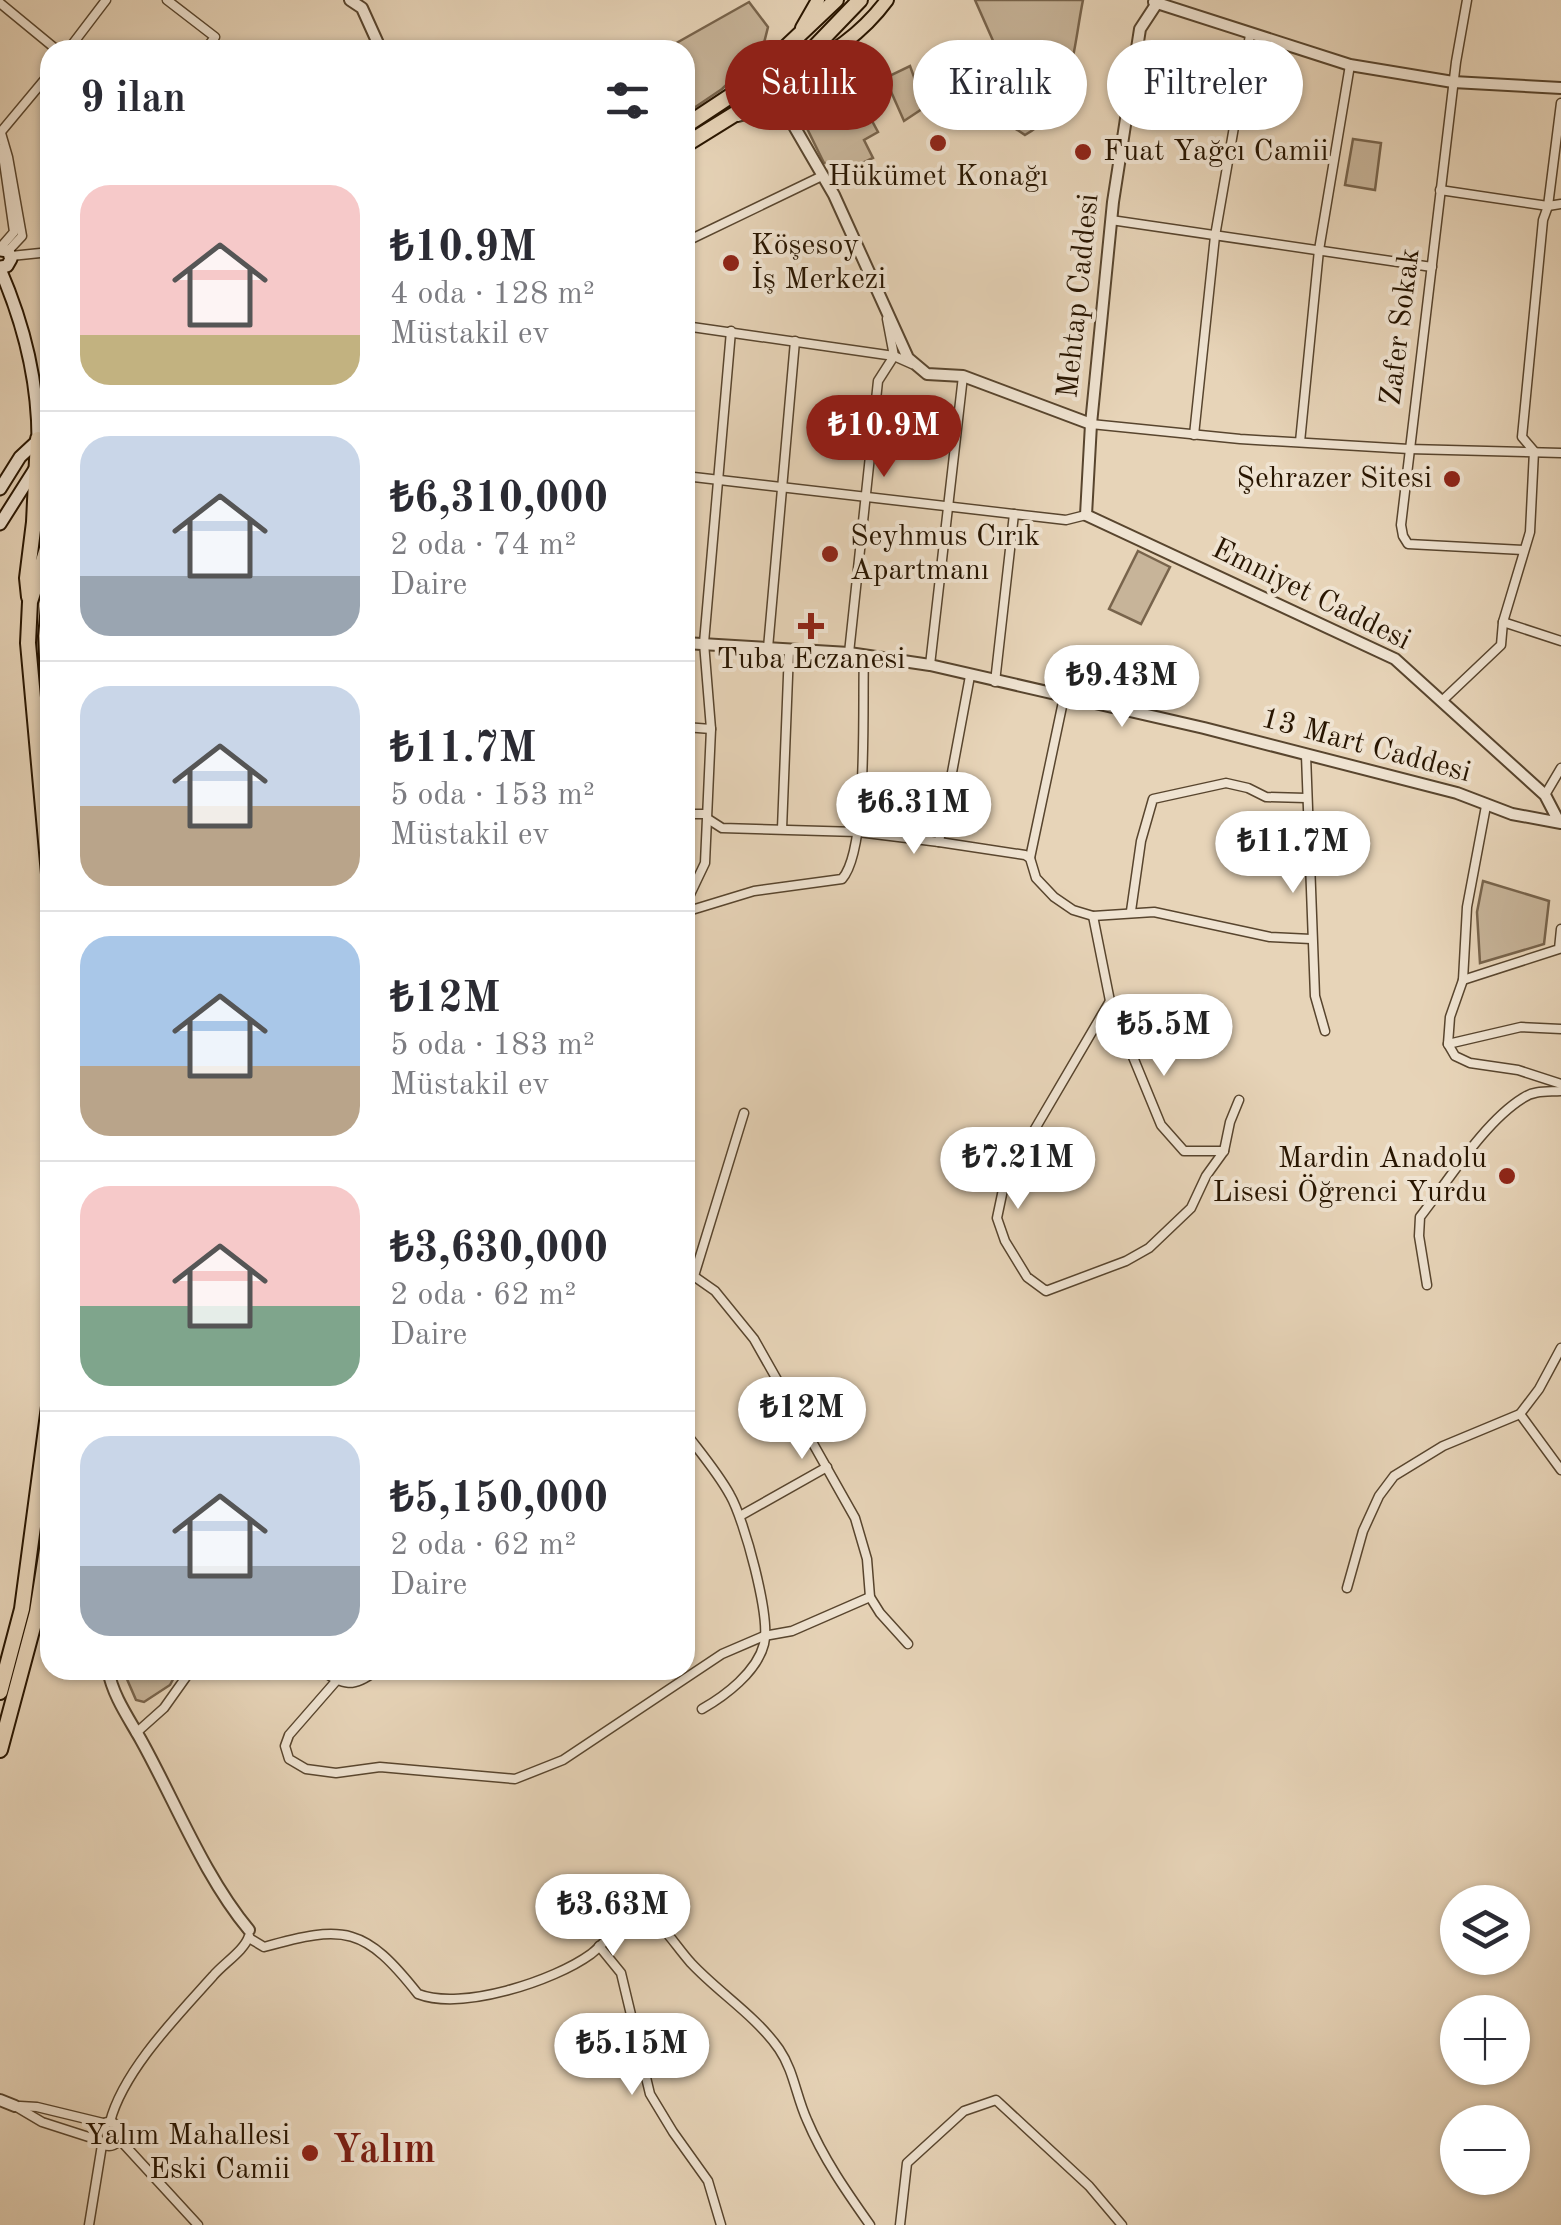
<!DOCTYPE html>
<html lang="tr">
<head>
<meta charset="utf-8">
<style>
  :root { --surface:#fff; --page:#f7f7f7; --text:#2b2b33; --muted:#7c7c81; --line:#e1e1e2; --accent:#8f2418 }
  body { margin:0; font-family:"Old Standard TT",serif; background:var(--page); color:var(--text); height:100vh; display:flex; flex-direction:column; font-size:38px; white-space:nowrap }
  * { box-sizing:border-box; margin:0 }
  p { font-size:32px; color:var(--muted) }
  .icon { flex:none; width:55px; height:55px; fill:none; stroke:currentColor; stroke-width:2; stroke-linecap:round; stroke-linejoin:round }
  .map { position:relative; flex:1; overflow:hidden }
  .drawer { position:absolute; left:40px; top:40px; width:655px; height:1640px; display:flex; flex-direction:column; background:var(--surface); border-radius:30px; box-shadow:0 2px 8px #0004 }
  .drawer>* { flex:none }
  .hud { position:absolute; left:725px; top:40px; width:685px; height:90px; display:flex; gap:20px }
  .buttons { position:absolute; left:1440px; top:1885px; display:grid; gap:20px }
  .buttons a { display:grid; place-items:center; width:90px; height:90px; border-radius:50%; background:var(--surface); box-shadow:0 2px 8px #0004; font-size:50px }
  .price { position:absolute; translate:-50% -85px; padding:0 22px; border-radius:35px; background:#fff; color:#222; font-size:32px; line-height:65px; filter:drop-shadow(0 2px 5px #0008) }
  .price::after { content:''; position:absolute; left:50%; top:60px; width:30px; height:22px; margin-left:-15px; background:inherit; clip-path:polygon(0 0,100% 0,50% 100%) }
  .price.on { background:var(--accent); color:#fff }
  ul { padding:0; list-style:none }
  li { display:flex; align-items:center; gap:30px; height:250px; padding:0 40px }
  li+li { border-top:2px solid var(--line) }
  li span { display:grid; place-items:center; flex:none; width:280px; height:200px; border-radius:30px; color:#555 }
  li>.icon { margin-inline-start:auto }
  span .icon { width:120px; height:120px; fill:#fffc; stroke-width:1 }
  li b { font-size:42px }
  h2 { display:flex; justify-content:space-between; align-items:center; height:120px; padding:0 40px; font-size:42px }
  .pill { padding:0 35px; border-radius:45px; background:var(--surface); box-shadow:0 2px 8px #0004; font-size:35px; line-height:90px }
  .pill.on { background:var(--accent); color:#fff }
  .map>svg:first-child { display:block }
  .green { fill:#c7b499; stroke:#78644c; stroke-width:2.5 }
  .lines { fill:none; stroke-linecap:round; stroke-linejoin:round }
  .minor-casing { stroke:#58452e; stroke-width:11 }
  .tertiary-casing { stroke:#58452e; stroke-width:14 }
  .secondary-casing { stroke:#281500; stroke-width:15 }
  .primary-casing { stroke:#281500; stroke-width:16 }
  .trunk-casing { stroke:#281500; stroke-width:18 }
  .minor { stroke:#efe3d1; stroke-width:8 }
  .tertiary { stroke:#efe3d1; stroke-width:10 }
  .secondary { stroke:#efe3d1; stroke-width:11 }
  .primary { stroke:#e7d4b8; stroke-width:12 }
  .trunk { stroke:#e7d4b8; stroke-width:14 }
  .poi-dot { fill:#8f2418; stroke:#efe3d1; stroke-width:4 }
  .labels { text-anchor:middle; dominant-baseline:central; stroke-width:8; stroke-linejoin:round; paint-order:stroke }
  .poi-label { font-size:30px; fill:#281500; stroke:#efe3d1; text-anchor:start }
  .street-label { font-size:30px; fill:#281500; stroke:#efe3d1 }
  .district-label { font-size:40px; font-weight:bold; fill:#7a1f14; stroke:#efe3d1 }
</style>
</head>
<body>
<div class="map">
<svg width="1561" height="2225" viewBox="0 0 1561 2225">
  <rect width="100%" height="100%" fill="#e7d4b8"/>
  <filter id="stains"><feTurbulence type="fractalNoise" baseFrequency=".002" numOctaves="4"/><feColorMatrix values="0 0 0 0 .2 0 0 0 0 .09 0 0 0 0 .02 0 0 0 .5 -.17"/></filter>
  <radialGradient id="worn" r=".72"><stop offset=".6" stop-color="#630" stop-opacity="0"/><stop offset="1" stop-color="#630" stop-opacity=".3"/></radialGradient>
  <g class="green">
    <path d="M975,0H1083C1073,49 1073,108 1025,135L993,114L984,103L992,90L983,86L1002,61Z"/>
    <path d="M749,2L768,27L762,51L722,89L685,114V50H664Z"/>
    <path d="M910,66L925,107L904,121L885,78Z"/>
    <path d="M826,80L833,95L816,105L827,127L865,108L878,132L864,140L873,158L852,168L841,163H824L797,108V103Z"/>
    <path d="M1353,139L1381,143L1375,190L1345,185Z"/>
    <path d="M1138,551L1170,567L1141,624L1109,609Z"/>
    <path d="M1483,881L1549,901L1544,944L1480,963L1477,912Z"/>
    <path d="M123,1670H178L170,1685L144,1702L136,1700Z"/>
  </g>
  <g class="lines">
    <g class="minor-casing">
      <g id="minor">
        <path d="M167,0L215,37L205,50"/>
        <path d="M1467,0L1456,62L1401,525L1403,536L1408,544L1523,550"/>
        <path d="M0,3L57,50"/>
        <path d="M68,50L106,0"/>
        <path d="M0,133L50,73"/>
        <path d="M1,133L8,157L22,236L8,251"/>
        <path d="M1440,190L1548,206L1561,204"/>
        <path d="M1111,220L1432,267"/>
        <path d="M685,242L822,176"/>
        <path d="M0,248L14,232L2,148"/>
        <path d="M11,256L50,252"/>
        <path d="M685,326L894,356L912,364"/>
        <path d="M1091,424L1240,439L1409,449L1561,453"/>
        <path d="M1194,435L1215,236L1250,35"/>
        <path d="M1300,442L1319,250L1350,65"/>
        <path d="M685,476L1066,520L1086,515"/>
        <path d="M1503,622L1561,641"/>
        <path d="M768,648L795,341"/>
        <path d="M849,653L878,381L894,356L887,319"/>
        <path d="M930,665L963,376"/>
        <path d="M995,682L1014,514"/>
        <path d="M1443,700L1501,645L1503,622L1530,532L1534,451L1522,437L1543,220L1548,206L1561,103"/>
        <path d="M685,727L711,729"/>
        <path d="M1306,755L1315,996L1325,1031"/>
        <path d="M1545,795L1561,768"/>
        <path d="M1486,806L1467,907L1463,980L1450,1017L1448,1044L1455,1056L1470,1063L1518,1070L1561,1084"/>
        <path d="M685,814H706"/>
        <path d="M708,819L722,828L858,832L939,842L970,676"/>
        <path d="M782,829L789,651"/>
        <path d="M939,842L1025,855L1030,858L1036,878L1054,897L1073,910L1093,916L1154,912L1270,937L1311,939"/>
        <path d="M1030,858L1064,697"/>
        <path d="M685,905L705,863L711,729L704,643L731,331"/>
        <path d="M1131,911L1141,841L1153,799L1226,783L1248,788L1266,797L1306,798"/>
        <path d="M685,912L754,891L842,879C869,849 862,701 864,655"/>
        <path d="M1093,916L1110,1001L1005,1180L997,1218L1005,1241L1027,1277L1046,1291L1126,1261L1149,1248L1191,1208L1206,1176L1224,1151L1230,1122L1239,1100"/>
        <path d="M1463,980L1559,949L1561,929"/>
        <path d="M1110,1001L1161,1125L1184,1151H1224"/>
        <path d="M1448,1044L1521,1027L1561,1029"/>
        <path d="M685,1270L715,1291L754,1339L855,1518L867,1559L870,1597L880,1613L908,1644"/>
        <path d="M694,1276L744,1113"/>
        <path d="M1427,1285L1419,1236L1420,1217C1449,1180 1484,1122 1523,1098C1534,1090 1548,1092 1561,1091"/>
        <path d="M1520,1414L1561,1470"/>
        <path d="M685,1432C700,1452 718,1473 730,1495C744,1519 771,1617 764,1644C757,1672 725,1696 702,1709"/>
        <path d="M740,1516L827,1467"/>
        <path d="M1347,1588L1363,1531L1379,1496L1394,1476L1443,1446L1520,1414L1539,1389L1561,1348"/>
        <path d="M320,1670C345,1685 352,1689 377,1670"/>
        <path d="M337,1680L289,1735L285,1746L289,1759L306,1769L336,1773L380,1767L515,1779L563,1760L722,1654L764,1636L792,1631L870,1597"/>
        <path d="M136,1733L164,1708L191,1670"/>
        <path d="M249,1938L264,1947C345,1924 365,1927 418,1994C462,2011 554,1981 591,1954C610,1939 622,1917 646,1912C664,1926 676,1946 691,1963C719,1993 755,2015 779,2049C794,2071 796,2096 807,2120C823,2158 846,2191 870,2225"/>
        <path d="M599,1946L621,1973L650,2094L673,2132L708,2181L721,2225"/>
        <path d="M15,2106L42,2122L98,2140"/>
        <path d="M20,2106L37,2107L103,2123"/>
        <circle cx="109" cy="2134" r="12"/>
        <path d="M110,2122C123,2071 178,2015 213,1976C224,1963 244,1951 249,1936"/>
        <path d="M120,2140L198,2225"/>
        <path d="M89,2225L102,2145"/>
        <path d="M900,2225L907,2163L964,2111L996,2100L1089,2186L1122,2225"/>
      </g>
    </g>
    <g class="tertiary-casing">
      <g id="tertiary">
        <path d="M350,0L362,8L381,50"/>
        <path d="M1154,2L1350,65L1453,82L1561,88"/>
        <path d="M776,58C786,77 785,94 790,116"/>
        <path d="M756,75L791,121L834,195L908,358L927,374L963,376L1091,424L1086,515L1395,659L1545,795L1558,820"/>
        <path d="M738,116L769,108L782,116"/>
        <path d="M1091,424L1113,202L1140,29L1159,0"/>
        <path d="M685,643L849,653L930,665L1204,728L1457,793L1512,814L1561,823"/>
        <path d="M108,1670C113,1696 128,1717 141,1740C175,1801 204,1876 249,1930"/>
        <path d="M0,2100L15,2106"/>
      </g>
    </g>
    <g class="secondary-casing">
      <g id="secondary">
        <path d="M0,250L8,251L11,259L7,266L0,267"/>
        <path d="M0,269C23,322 38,381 38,439"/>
        <path d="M0,489L20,457L50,429"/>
        <path d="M0,524L38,464L50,453"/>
      </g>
    </g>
    <g class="primary-casing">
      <g id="primary">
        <path d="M802,28L818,0"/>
        <path d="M793,74C830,55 862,34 887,0"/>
      </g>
    </g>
    <g class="trunk-casing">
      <g id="trunk">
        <path d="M685,126L744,87L836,0"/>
        <path d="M685,145L751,104L786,77L860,0"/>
        <path d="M50,539L30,602L28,643L50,885"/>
        <path d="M29,597L27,578L34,522L38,439"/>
        <path d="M50,597L46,636L50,721"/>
        <path d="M0,1692L22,1609L50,1399"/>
        <path d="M0,1750L37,1612L50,1530"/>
      </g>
    </g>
    <use href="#minor" class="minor"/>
    <use href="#tertiary" class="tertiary"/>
    <use href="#secondary" class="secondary"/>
    <use href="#primary" class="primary"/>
    <use href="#trunk" class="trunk"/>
  </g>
  <g class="poi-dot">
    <circle cx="938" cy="143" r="10"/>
    <circle cx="1083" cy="152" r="10"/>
    <circle cx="731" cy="263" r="10"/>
    <circle cx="1452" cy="479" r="10"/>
    <circle cx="830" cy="554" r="10"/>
    <path d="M806 611h10v10h10v10h-10v10h-10v-10h-10v-10h10z"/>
    <circle cx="1507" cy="1176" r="10"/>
    <circle cx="310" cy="2153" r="10"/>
  </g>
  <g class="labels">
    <g class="poi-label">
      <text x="1103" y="152">Fuat Yağcı Camii</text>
      <text x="938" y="177" text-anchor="middle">Hükümet Konağı</text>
      <text x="751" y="246">Köşesoy<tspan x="751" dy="34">İş Merkezi</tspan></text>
      <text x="1432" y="479" text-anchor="end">Şehrazer Sitesi</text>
      <text x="850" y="537">Seyhmus Cırık<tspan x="850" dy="34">Apartmanı</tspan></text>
      <text x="811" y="660" text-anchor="middle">Tuba Eczanesi</text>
      <text x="1487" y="1159" text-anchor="end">Mardin Anadolu<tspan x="1487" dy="34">Lisesi Öğrenci Yurdu</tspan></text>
      <text x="290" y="2136" text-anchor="end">Yalım Mahallesi<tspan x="290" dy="34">Eski Camii</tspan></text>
    </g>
    <g class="street-label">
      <text transform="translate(1079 296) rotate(-84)">Mehtap Caddesi</text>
      <text transform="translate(1401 327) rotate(-83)">Zafer Sokak</text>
      <text transform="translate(1311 595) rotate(26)">Emniyet Caddesi</text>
      <text transform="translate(1366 746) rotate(15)">13 Mart Caddesi</text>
    </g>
    <g class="district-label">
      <text x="384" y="2152">Yalım</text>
    </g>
  </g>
  <rect width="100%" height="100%" filter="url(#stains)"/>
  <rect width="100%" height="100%" fill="url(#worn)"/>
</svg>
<div class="buttons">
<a><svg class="icon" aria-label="layers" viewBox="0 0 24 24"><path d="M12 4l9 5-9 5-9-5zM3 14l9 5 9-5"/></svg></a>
<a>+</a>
<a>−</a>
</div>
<b class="price on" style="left:884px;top:480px">₺10.9M</b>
<b class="price" style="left:1122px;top:730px">₺9.43M</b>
<b class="price" style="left:914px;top:857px">₺6.31M</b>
<b class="price" style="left:1293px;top:896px">₺11.7M</b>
<b class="price" style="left:1164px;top:1079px">₺5.5M</b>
<b class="price" style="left:1018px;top:1212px">₺7.21M</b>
<b class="price" style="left:802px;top:1462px">₺12M</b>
<b class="price" style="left:613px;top:1959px">₺3.63M</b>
<b class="price" style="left:632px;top:2098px">₺5.15M</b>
<div class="hud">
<a class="pill on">Satılık</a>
<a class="pill">Kiralık</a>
<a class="pill">Filtreler</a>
</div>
<section class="drawer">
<h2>9 ilan<svg class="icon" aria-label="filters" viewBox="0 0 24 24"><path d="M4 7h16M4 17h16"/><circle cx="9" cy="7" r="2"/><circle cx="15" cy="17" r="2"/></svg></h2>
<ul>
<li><span style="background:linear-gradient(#f6c9c9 75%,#c2b280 0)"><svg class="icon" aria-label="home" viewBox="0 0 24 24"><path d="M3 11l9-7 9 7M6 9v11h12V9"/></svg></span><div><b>₺10.9M</b><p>4 oda · 128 m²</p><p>Müstakil ev</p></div></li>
<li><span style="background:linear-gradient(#c9d6e8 70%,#9aa5b1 0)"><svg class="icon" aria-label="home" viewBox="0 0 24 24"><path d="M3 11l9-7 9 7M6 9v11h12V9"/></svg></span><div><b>₺6,310,000</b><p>2 oda · 74 m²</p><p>Daire</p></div></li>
<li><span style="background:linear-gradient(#c9d6e8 60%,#b9a48a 0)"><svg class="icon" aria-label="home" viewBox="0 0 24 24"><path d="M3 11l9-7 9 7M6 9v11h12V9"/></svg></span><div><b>₺11.7M</b><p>5 oda · 153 m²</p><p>Müstakil ev</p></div></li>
<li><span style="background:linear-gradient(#a9c7e8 65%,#b9a48a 0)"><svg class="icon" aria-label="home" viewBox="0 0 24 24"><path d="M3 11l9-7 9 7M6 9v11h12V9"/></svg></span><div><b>₺12M</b><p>5 oda · 183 m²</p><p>Müstakil ev</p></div></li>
<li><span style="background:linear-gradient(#f6c9c9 60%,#7fa58c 0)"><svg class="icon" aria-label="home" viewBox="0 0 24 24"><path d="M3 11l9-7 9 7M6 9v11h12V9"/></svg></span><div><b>₺3,630,000</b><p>2 oda · 62 m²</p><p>Daire</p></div></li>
<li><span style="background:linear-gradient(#c9d6e8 65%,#9aa5b1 0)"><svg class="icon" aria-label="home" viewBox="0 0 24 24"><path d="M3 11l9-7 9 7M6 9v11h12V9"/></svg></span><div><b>₺5,150,000</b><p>2 oda · 62 m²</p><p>Daire</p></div></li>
</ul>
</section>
</div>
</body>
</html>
